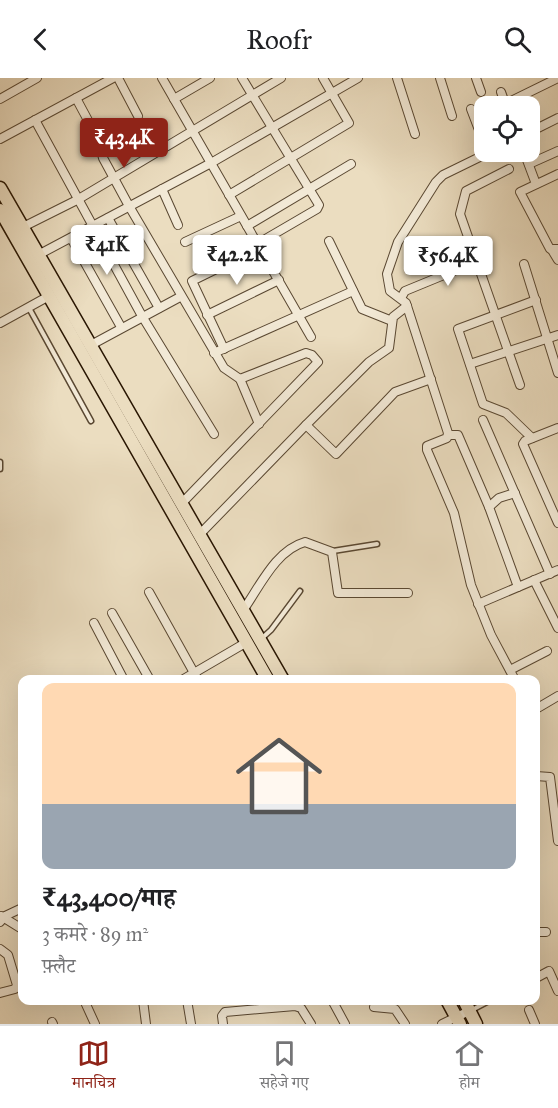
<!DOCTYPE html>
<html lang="hi">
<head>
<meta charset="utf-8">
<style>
  :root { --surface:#fff; --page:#f6f6f6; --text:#202124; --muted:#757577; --line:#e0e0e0; --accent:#8f2418 }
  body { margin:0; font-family:"IM FELL Great Primer","Noto Serif Devanagari",serif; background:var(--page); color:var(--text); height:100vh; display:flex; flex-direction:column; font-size:22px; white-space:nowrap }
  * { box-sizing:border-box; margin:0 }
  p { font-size:20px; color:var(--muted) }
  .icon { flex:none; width:33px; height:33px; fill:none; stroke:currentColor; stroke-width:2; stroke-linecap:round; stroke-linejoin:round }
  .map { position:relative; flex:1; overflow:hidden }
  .details { position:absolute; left:18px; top:597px; width:522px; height:330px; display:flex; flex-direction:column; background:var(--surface); border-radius:12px; box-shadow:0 6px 24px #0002 }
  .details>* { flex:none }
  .fabs { position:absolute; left:474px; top:18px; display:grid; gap:12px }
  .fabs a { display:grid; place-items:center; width:66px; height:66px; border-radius:12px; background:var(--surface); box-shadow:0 6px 24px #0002; font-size:30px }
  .price { position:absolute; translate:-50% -51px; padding:0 14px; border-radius:6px; background:#fff; color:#222; font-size:20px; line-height:39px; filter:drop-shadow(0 2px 3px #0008) }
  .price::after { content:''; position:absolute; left:50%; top:36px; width:18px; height:14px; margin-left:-9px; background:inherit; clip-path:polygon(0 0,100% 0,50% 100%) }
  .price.selected { background:var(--accent); color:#fff }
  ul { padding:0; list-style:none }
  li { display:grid; align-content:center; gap:12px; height:318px; padding:0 24px }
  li+li { border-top:2px solid var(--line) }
  li span { display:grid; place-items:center; height:186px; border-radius:12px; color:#555 }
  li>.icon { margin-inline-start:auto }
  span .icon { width:108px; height:108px; fill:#fffc; stroke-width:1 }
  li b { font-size:26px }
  header { display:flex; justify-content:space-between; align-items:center; height:78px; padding:0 24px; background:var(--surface); font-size:27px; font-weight:600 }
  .dock { display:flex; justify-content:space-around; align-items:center; height:84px; border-top:2px solid var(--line); background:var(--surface); font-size:16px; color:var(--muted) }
  .dock a { display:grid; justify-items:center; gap:3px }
  .dock .selected { color:var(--accent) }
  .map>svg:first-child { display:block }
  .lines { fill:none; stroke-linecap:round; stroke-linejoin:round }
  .lane-casing { stroke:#5a4832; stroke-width:7 }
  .street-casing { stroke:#5a4832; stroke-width:10 }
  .primary-casing { stroke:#291602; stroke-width:15 }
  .lane { stroke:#f2e9d6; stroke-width:4 }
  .street { stroke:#f2e9d6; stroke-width:8 }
  .primary { stroke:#ebddc0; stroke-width:12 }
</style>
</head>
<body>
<header><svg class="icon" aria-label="back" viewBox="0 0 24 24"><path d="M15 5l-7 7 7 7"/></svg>Roofr<svg class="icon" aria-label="search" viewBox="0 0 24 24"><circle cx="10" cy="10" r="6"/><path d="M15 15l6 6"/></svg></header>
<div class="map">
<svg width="558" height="946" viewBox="0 0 558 946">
  <rect width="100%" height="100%" fill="#ebddc0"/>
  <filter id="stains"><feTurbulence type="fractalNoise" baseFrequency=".00333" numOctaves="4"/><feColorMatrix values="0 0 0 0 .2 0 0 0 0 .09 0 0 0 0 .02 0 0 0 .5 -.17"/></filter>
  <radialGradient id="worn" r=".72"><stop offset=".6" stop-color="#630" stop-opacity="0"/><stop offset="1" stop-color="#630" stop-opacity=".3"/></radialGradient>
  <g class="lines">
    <g class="lane-casing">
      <g id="lane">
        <path d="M29,230L91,343"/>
        <path d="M0,384V391"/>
        <path d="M333,473L377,466"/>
        <path d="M261,561L271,552L300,513"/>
        <path d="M470,933L491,922"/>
      </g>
    </g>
    <g class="street-casing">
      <g id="street">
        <path d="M118,0L138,38"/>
        <path d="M162,0L311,259"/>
        <path d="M242,0L319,127L317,131L257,166"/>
        <path d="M397,0L415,56"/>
        <path d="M440,0L452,38"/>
        <path d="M476,0L481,14"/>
        <path d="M501,14L506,28"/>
        <path d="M76,20L98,61L103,80L129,128L224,290L240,301L306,275L312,277L318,284L183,424"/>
        <path d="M0,21L37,0"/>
        <path d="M174,21L210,0"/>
        <path d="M505,26L558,0"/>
        <path d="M471,31L484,65"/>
        <path d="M35,42L142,238L214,356"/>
        <path d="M530,54L558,40"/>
        <path d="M0,61L113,0"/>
        <path d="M490,74L443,97L436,104L398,164L387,196L390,213L406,225L448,355L447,360L427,368V372L454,435L471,507L491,557L515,602"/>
        <path d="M524,74L536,106"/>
        <path d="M529,86L558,73"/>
        <path d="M509,91L466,113L460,136L520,307"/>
        <path d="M558,96L520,114L550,171H558"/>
        <path d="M162,111L178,147"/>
        <path d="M229,117L349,45L323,0"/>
        <path d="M108,140L159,230"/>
        <path d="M247,148L351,86"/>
        <path d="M23,149L77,122L281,0"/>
        <path d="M71,160L121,249"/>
        <path d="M329,163L362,231L392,243"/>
        <path d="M185,164L241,138"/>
        <path d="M552,172L558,182"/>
        <path d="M38,177L211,85L358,0"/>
        <path d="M524,186L558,295"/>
        <path d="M401,220L405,213L478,183"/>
        <path d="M207,237L279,202"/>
        <path d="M0,245L49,218"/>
        <path d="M91,267L180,219"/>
        <path d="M224,271L192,203L259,170"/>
        <path d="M214,275L353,213"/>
        <path d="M470,286L558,257"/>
        <path d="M240,301L259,346"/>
        <path d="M483,342L550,496"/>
        <path d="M306,347L336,376L395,314L431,301"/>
        <path d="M558,350L525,363L523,366L558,445"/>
        <path d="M449,357H458L489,429"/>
        <path d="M532,360L506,335L483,326L458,251L536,222"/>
        <path d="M515,415L499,420L489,429L518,509"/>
        <path d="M201,455L306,347L369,284L389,270L393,239L407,228"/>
        <path d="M534,502L558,550"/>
        <path d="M149,514L198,602"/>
        <path d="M478,526L558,492"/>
        <path d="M244,531C260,508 276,472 305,464L332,474L338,515H408"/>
        <path d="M112,535L150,602"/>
        <path d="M94,545L124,602"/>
        <path d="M510,592L547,573"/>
        <path d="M182,602L247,564"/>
        <path d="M536,631L558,618"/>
        <path d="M536,698L550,699L558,763"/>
        <path d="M1,838L22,851"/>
        <path d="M0,844L5,838L22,830"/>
        <path d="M536,854H546"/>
        <path d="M0,871L8,877L17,907L15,911L0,915"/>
        <path d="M536,900L549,893L558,913"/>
        <path d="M84,922L95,946"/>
        <path d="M143,922L146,946"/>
        <path d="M187,922L191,946"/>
        <path d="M332,922L345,946"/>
        <path d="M374,929L395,931L405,946"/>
        <path d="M529,932L535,946"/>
        <path d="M52,944L53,946"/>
        <path d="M223,946L222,938L225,934L295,928L301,930L311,946"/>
        <path d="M442,946L469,933"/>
      </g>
    </g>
    <g class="primary-casing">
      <g id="primary">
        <path d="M0,110L283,602"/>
        <path d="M0,132L268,602"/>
        <path d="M447,922L460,946"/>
        <path d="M464,922L476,946"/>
      </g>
    </g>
    <use href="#lane" class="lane"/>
    <use href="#street" class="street"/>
    <use href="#primary" class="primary"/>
  </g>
  <rect width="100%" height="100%" filter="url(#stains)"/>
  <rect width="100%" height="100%" fill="url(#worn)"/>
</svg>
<div class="fabs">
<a><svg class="icon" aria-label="locate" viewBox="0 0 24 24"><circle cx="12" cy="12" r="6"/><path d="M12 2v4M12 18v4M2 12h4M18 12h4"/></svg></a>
</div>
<b class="price selected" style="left:124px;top:91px">₹43.4K</b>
<b class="price" style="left:107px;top:198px">₹41K</b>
<b class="price" style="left:237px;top:208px">₹42.2K</b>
<b class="price" style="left:448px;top:209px">₹56.4K</b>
<section class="details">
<ul>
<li><span style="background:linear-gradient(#ffd9b3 65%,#9aa5b1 0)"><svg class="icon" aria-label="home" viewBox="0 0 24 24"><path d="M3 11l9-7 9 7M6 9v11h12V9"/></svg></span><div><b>₹43,400/माह</b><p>3 कमरे · 89 m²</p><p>फ़्लैट</p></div></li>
</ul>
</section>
</div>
<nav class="dock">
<a class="selected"><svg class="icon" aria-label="map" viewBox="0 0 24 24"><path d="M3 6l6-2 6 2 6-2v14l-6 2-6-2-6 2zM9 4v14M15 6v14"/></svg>मानचित्र</a>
<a><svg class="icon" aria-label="saved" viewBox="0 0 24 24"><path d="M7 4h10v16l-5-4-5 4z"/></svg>सहेजे गए</a>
<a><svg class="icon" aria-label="home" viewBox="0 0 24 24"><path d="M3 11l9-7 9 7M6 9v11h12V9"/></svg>होम</a>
</nav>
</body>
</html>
